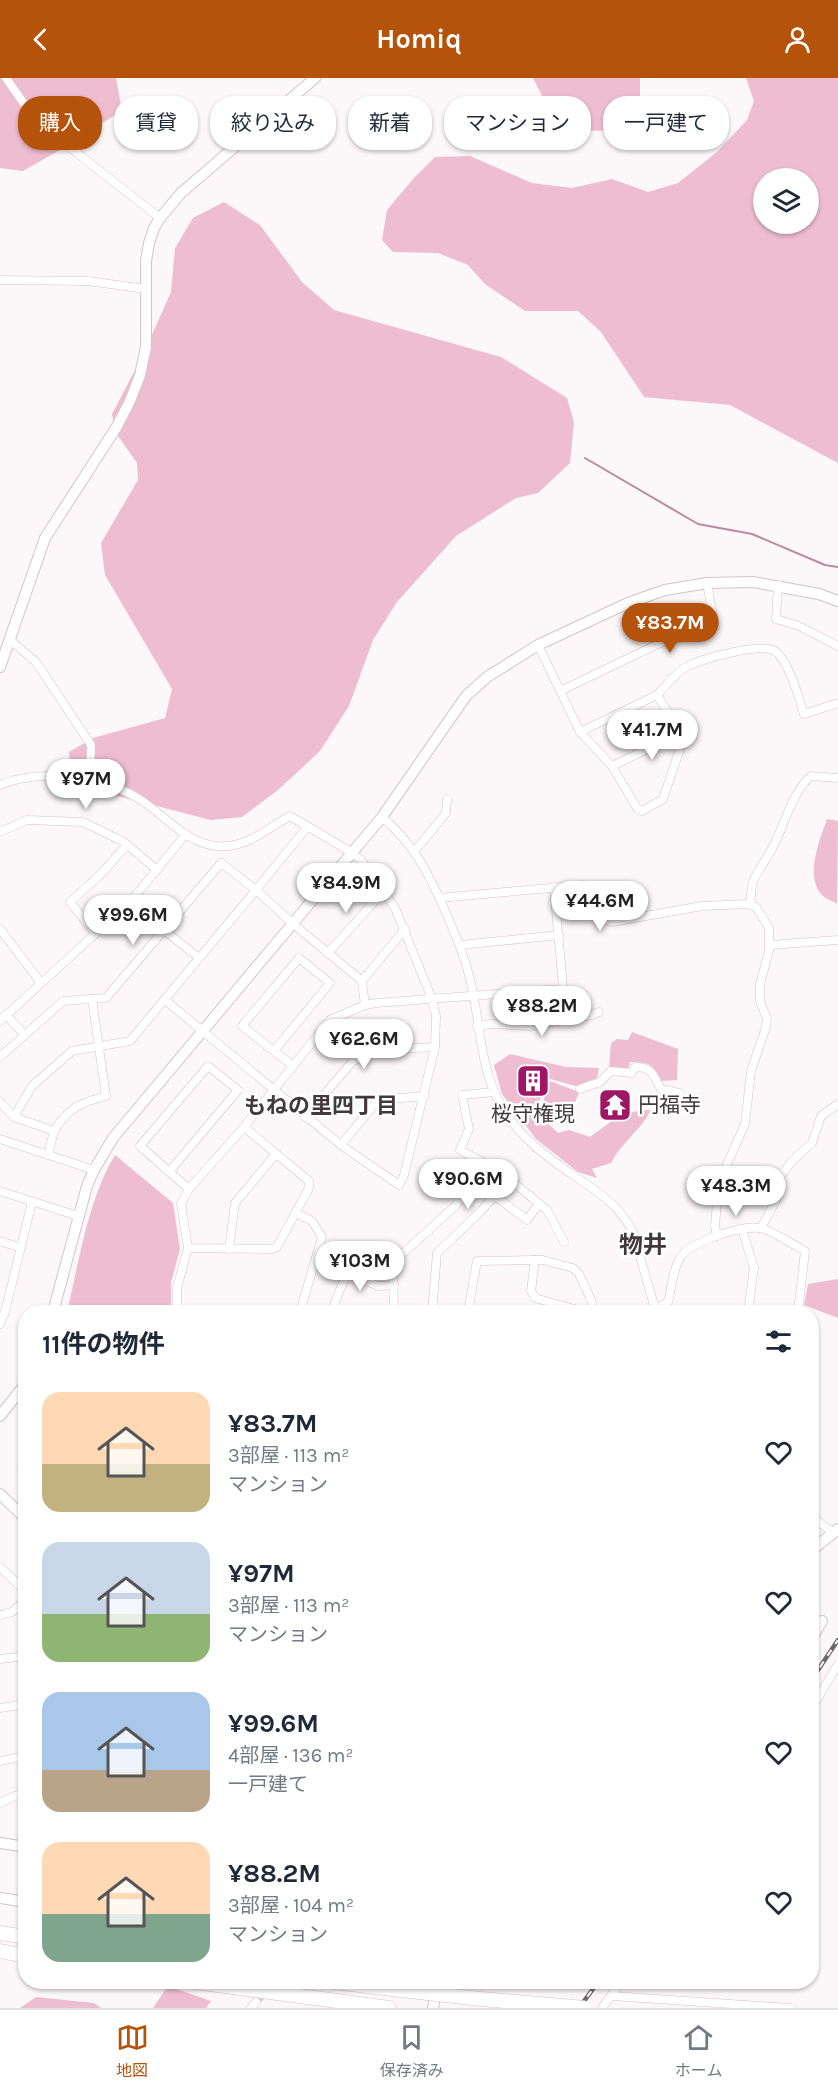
<!DOCTYPE html>
<html lang="ja">
<head>
<meta charset="utf-8">
<style>
  :root { --surface:#fff; --page:#f6f6f7; --text:#1f2937; --muted:#747a83; --line:#e0e1e3; --accent:#b45309 }
  body { margin:0; font-family:Karla,"Noto Sans JP",sans-serif; background:var(--page); color:var(--text); height:100vh; display:flex; flex-direction:column; font-size:22px; white-space:nowrap }
  * { box-sizing:border-box; margin:0 }
  p { font-size:20px; color:var(--muted) }
  .icon { flex:none; width:33px; height:33px; fill:none; stroke:currentColor; stroke-width:2; stroke-linecap:round; stroke-linejoin:round }
  .map { position:relative; flex:1; overflow:hidden }
  .panel { position:absolute; left:18px; top:1227px; width:801px; height:684px; display:flex; flex-direction:column; background:var(--surface); border-radius:24px; box-shadow:0 2px 4px #0004 }
  .panel>* { flex:none }
  .guide { position:absolute; left:18px; top:18px; width:802px; height:54px; display:flex; gap:12px }
  .buttons { position:absolute; left:753px; top:90px; display:grid; gap:12px }
  .buttons a { display:grid; place-items:center; width:66px; height:66px; border-radius:50%; background:var(--surface); box-shadow:0 2px 4px #0004; font-size:30px }
  .price { position:absolute; translate:-50% -51px; padding:0 14px; border-radius:21px; background:#fff; color:#222; font-size:20px; line-height:39px; filter:drop-shadow(0 2px 3px #0008) }
  .price::after { content:''; position:absolute; left:50%; top:36px; width:18px; height:14px; margin-left:-9px; background:inherit; clip-path:polygon(0 0,100% 0,50% 100%) }
  .price.current { background:var(--accent); color:#fff }
  ul { padding:0; list-style:none }
  li { display:flex; align-items:center; gap:18px; height:150px; padding:0 24px }
  li span { display:grid; place-items:center; flex:none; width:168px; height:120px; border-radius:18px; color:#555 }
  li>.icon { margin-inline-start:auto }
  span .icon { width:72px; height:72px; fill:#fffc; stroke-width:1 }
  li b { font-size:26px }
  h2 { display:flex; justify-content:space-between; align-items:center; height:72px; padding:0 24px; font-size:26px }
  .tag { padding:0 21px; border-radius:24px; background:var(--surface); box-shadow:0 2px 4px #0004; font-size:21px; line-height:54px }
  .tag.current { background:var(--accent); color:#fff }
  header { display:flex; justify-content:space-between; align-items:center; height:78px; padding:0 24px; background:var(--accent); color:#fff; font-size:27px; font-weight:700 }
  .menu { display:flex; justify-content:space-around; align-items:center; height:84px; border-top:2px solid var(--line); background:var(--surface); font-size:16px; color:var(--muted) }
  .menu a { display:grid; justify-items:center; gap:3px }
  .menu .current { color:var(--accent) }
  .map>svg:first-child { display:block }
  .green { fill:#eebdd0; fill-rule:evenodd }
  .lines { fill:none; stroke-linecap:round; stroke-linejoin:round }
  .stream { stroke:#ba8b9e; stroke-width:2 }
  .street-tunnel { stroke:#d7d1d3; stroke-width:8; stroke-dasharray:8 4; stroke-linecap:butt }
  .street-casing { stroke:#d9c1ca; stroke-width:9 }
  .secondary-casing { stroke:#d9c1ca; stroke-width:12 }
  .highway-casing { stroke:#d9c1ca; stroke-width:15 }
  .street { stroke:#fff; stroke-width:8 }
  .secondary { stroke:#fff; stroke-width:10 }
  .highway { stroke:#fff; stroke-width:14 }
  .rail-casing { stroke:#6f666a; stroke-width:4.5 }
  .rail { stroke:#fff; stroke-width:2; stroke-dasharray:7; stroke-linecap:butt }
  .highway-bridge-casing { stroke:#d9c1ca; stroke-width:15; stroke-linecap:butt }
  .highway-bridge { stroke:#fff; stroke-width:14 }
  .labels { text-anchor:middle; dominant-baseline:central; stroke-width:5; stroke-linejoin:round; paint-order:stroke }
  .poi-label { font-size:21px; fill:#43393d; stroke:#fff; text-anchor:start }
  .neighbourhood-label { font-size:22px; font-weight:bold; fill:#43393d; stroke:#fff }
  .quarter-label { font-size:24px; font-weight:bold; fill:#43393d; stroke:#fff }
</style>
</head>
<body>
<header><svg class="icon" aria-label="back" viewBox="0 0 24 24"><path d="M15 5l-7 7 7 7"/></svg>Homiq<svg class="icon" aria-label="person" viewBox="0 0 24 24"><circle cx="12" cy="8" r="4"/><path d="M4 21q1-7 8-7t8 7"/></svg></header>
<div class="map">
<svg width="838" height="1930" viewBox="0 0 838 1930">
  <rect width="100%" height="100%" fill="#fcf7f9"/>
  <g class="green">
    <path d="M0,0H116L122,33L82,57L83,59L23,93L0,90Z"/>
    <path d="M533,0H640V28L625,52L581,53L550,33Z"/>
    <path d="M746,0H838V385L730,327L644,319L601,254L578,233H525L485,206L468,187L438,175L393,174L382,162L387,132L414,100L435,79L470,78L532,105L572,110L612,101L648,114L678,105L717,74L747,42L754,23ZM764,100H808V146H764Z"/>
    <path d="M224,124L260,147L302,204L334,232L501,279L567,320L574,344L570,385L538,415L516,420L456,458L397,524L373,562L349,628L320,673L278,712L242,739L211,742L83,709L71,694L69,674L93,660L165,640L172,611L105,497L101,465L138,402L137,385L116,355L112,336L143,277L171,214L175,170L193,140Z"/>
    <path d="M827,741L838,743L837,826C833,823 824,820 821,816C805,797 820,761 827,741Z"/>
    <path d="M632,954L678,971L677,1002L660,1003C652,984 649,985 630,984L628,992L609,991L611,965L617,961L628,962Z"/>
    <path d="M510,976L566,989L599,990L597,1000L576,1008L550,1001L538,1025L545,1043L558,1055L569,1052L590,1059C611,1044 623,1032 651,1032C641,1052 621,1065 611,1085L592,1091L597,1100L578,1094L536,1061L502,1016L494,987Z"/>
    <path d="M550,1003L579,1014L567,1045L552,1039L543,1024Z"/>
    <path d="M115,1077L173,1125L180,1171L171,1205V1234H67C79,1184 88,1122 115,1077Z"/>
    <path d="M838,1201V1240L804,1227L808,1206Z"/>
    <path d="M168,1908L211,1923L206,1930H153Z"/>
    <path d="M36,1919L94,1925L101,1930H20Z"/>
  </g>
  <g class="lines">
    <path class="stream" d="M585,380L698,446L752,456L825,487L838,489"/>
    <path class="street-tunnel" d="M256,1924L273,1904"/>
    <g class="street-casing">
      <g id="street">
        <path d="M6,0L36,43L160,140"/>
        <path d="M0,202L88,203L146,211"/>
        <path d="M778,507L776,541L799,548L838,568"/>
        <path d="M9,561L36,584L91,667L90,703"/>
        <path d="M538,567L580,654L612,688L637,730L642,733L663,721L684,659L657,617C666,608 677,593 688,588C702,581 761,564 775,573C789,583 799,620 804,636L838,625"/>
        <path d="M560,613L658,566L715,549L707,505"/>
        <path d="M580,654L657,617"/>
        <path d="M612,688L681,655"/>
        <path d="M0,707C40,690 105,699 141,722C168,740 192,772 228,768C251,766 270,749 290,738L351,774L361,782L395,830L432,921L436,938L435,969L404,1097L399,1107L341,1067L165,922"/>
        <path d="M382,739C417,769 429,797 447,837C458,863 468,887 473,915C481,955 481,993 502,1029C517,1055 539,1073 563,1090C590,1109 618,1124 633,1154L656,1234"/>
        <path d="M308,748L256,812L292,845L362,903"/>
        <path d="M0,754L27,742L83,744L124,764L157,792"/>
        <path d="M414,774L446,735L447,721"/>
        <path d="M439,820L584,807L587,809C592,824 595,841 612,844L702,828L747,826L756,829L769,850V873L760,906V924L767,940L766,949L751,993L745,1046L725,1091L717,1124L715,1148L717,1158"/>
        <path d="M751,827C750,819 751,812 753,804C758,791 768,780 774,767C785,746 792,714 811,698L838,700"/>
        <path d="M0,851L41,905"/>
        <path d="M164,852L199,880"/>
        <path d="M95,855L70,824L101,796L127,767"/>
        <path d="M460,867L559,857"/>
        <path d="M770,867L838,862"/>
        <path d="M328,875L384,813"/>
        <path d="M365,927L362,903L405,851"/>
        <path d="M6,937L25,957"/>
        <path d="M0,943L131,823L186,756"/>
        <path d="M477,948L490,946L530,948L592,937L599,934"/>
        <path d="M274,973L330,905L299,880L242,948L292,987"/>
        <path d="M0,979L63,923L106,920L221,785L256,812L130,963L72,973L32,1008L14,1039"/>
        <path d="M580,1011L600,1004L611,993L632,995L635,989C654,989 653,998 661,1011L679,1015"/>
        <path d="M0,1024L14,1039L54,1053L48,1077"/>
        <path d="M305,1039L353,983L379,972L435,969"/>
        <path d="M244,1049L309,1103V1110L277,1169L272,1171L188,1170L181,1126L189,1111L244,1049L330,942L365,927L376,925L562,911L563,909L554,809"/>
        <path d="M54,1053C69,1029 80,1025 106,1018L92,921"/>
        <path d="M0,1061L94,1092"/>
        <path d="M341,1067L378,1022L424,1018"/>
        <path d="M488,1087L460,1072L469,1051L462,1017L494,1014"/>
        <path d="M169,1094L238,1012L208,988L140,1068L189,1111"/>
        <path d="M0,1113L78,1138"/>
        <path d="M296,1135L312,1143L322,1159L300,1234"/>
        <path d="M761,1150L776,1122L778,1101L793,1082L812,1065L821,1038L838,1026"/>
        <path d="M742,1151L754,1190L748,1234"/>
        <path d="M0,1163L21,1170"/>
        <path d="M229,1171L235,1125L276,1076"/>
        <path d="M535,1182L531,1213L535,1220L585,1234"/>
        <path d="M655,1231L668,1224C672,1210 672,1193 680,1180C689,1164 742,1147 760,1150C770,1151 795,1168 805,1173L798,1234"/>
        <path d="M177,1234V1210L188,1170"/>
        <path d="M331,1234L347,1195L378,1208L394,1207"/>
        <path d="M394,1234L393,1193L400,1178L454,1129L488,1087L507,1099L547,1132L564,1164"/>
        <path d="M432,1234L437,1175L481,1133L493,1119L498,1120L527,1142L538,1127"/>
        <path d="M468,1234L477,1183L535,1182H543L573,1190L579,1196L592,1224L591,1234"/>
        <path d="M0,1246L5,1234L32,1124"/>
        <path d="M26,1386L22,1390L26,1393"/>
        <path d="M812,1439L832,1454"/>
        <path d="M0,1489L26,1514"/>
        <path d="M0,1537L12,1534L26,1522"/>
        <path d="M0,1581L26,1578"/>
        <path d="M0,1630L26,1626"/>
        <path d="M812,1630L838,1586"/>
        <path d="M0,1683L26,1678"/>
        <path d="M0,1725L26,1713"/>
        <path d="M612,1918L791,1930"/>
        <path d="M251,1930L256,1924"/>
        <path d="M602,1930L621,1904"/>
      </g>
    </g>
    <g class="secondary-casing">
      <g id="secondary">
        <path d="M0,589L45,460L116,350L130,323L140,297L146,269V183L149,165L154,150L160,140L181,115L315,0"/>
        <path d="M53,1234L87,1108L94,1092L113,1060L382,739L466,618L487,599L538,567L628,525L665,512L707,505L753,504L819,516L838,523"/>
        <path d="M0,1338L26,1305"/>
        <path d="M0,1416L26,1441"/>
        <path d="M812,1472L838,1451"/>
        <path d="M812,1560L822,1543"/>
        <path d="M0,1765L26,1769"/>
        <path d="M0,1820L26,1824"/>
        <path d="M433,1930L438,1904"/>
      </g>
    </g>
    <g class="highway-casing">
      <g id="highway">
        <path d="M0,1855L26,1859"/>
        <path d="M0,1873L26,1878"/>
        <path d="M195,1904L389,1930"/>
        <path d="M334,1904L392,1911"/>
      </g>
    </g>
    <use href="#street" class="street"/>
    <use href="#secondary" class="secondary"/>
    <use href="#highway" class="highway"/>
    <g class="rail-casing">
      <g id="rail">
        <path d="M812,1601L838,1562"/>
        <path d="M579,1930L598,1904"/>
      </g>
    </g>
    <use href="#rail" class="rail"/>
    <g class="highway-bridge-casing">
      <path id="highway-bridge" d="M392,1911L481,1921L585,1930"/>
    </g>
    <use href="#highway-bridge" class="highway-bridge"/>
  </g>
  <defs>
    <g id="building-square" transform="scale(1.725)"><rect x="-9" y="-9" width="18" height="18" rx="4" fill="#9e1664" stroke="#fff"/><path d="M-4-6H4V6H1V3H-1V6H-4ZM-2.5-4.3h1.7v1.8h-1.7ZM.8-4.3h1.7v1.8H.8ZM-2.5-1h1.7V.8h-1.7ZM.8-1h1.7V.8H.8Z" fill="#fff"/></g>
    <g id="temple-square" transform="scale(1.725)"><rect x="-9" y="-9" width="18" height="18" rx="4" fill="#9e1664" stroke="#fff"/><path d="M0-6L5-2H3V0L6.5 2.5H4V6H1.5V3h-3V6H-4V2.5H-6.5L-3 0V-2H-5Z" fill="#fff"/></g>
  </defs>
  <g fill-rule="evenodd">
    <use href="#building-square" x="533" y="1003"/>
    <use href="#temple-square" x="615" y="1027"/>
  </g>
  <g class="labels">
    <g class="poi-label">
      <text x="638" y="1027">円福寺</text>
      <text x="533" y="1036" text-anchor="middle">桜守権現</text>
    </g>
    <g class="neighbourhood-label">
      <text x="321" y="1028">もねの里四丁目</text>
    </g>
    <g class="quarter-label">
      <text x="643" y="1167">物井</text>
    </g>
  </g>
</svg>
<div class="buttons">
<a><svg class="icon" aria-label="layers" viewBox="0 0 24 24"><path d="M12 4l9 5-9 5-9-5zM3 14l9 5 9-5"/></svg></a>
</div>
<b class="price current" style="left:670px;top:576px">¥83.7M</b>
<b class="price" style="left:652px;top:683px">¥41.7M</b>
<b class="price" style="left:86px;top:732px">¥97M</b>
<b class="price" style="left:346px;top:836px">¥84.9M</b>
<b class="price" style="left:600px;top:854px">¥44.6M</b>
<b class="price" style="left:133px;top:868px">¥99.6M</b>
<b class="price" style="left:542px;top:959px">¥88.2M</b>
<b class="price" style="left:364px;top:992px">¥62.6M</b>
<b class="price" style="left:468px;top:1132px">¥90.6M</b>
<b class="price" style="left:736px;top:1139px">¥48.3M</b>
<b class="price" style="left:360px;top:1214px">¥103M</b>
<div class="guide">
<a class="tag current">購入</a>
<a class="tag">賃貸</a>
<a class="tag">絞り込み</a>
<a class="tag">新着</a>
<a class="tag">マンション</a>
<a class="tag">一戸建て</a>
</div>
<section class="panel">
<h2>11件の物件<svg class="icon" aria-label="filters" viewBox="0 0 24 24"><path d="M4 7h16M4 17h16"/><circle cx="9" cy="7" r="2"/><circle cx="15" cy="17" r="2"/></svg></h2>
<ul>
<li><span style="background:linear-gradient(#ffd9b3 60%,#c2b280 0)"><svg class="icon" aria-label="home" viewBox="0 0 24 24"><path d="M3 11l9-7 9 7M6 9v11h12V9"/></svg></span><div><b>¥83.7M</b><p>3部屋 · 113 m²</p><p>マンション</p></div><svg class="icon" aria-label="heart" viewBox="0 0 24 24"><path d="M12 20l-8-8c-3-5 5-10 8-4 3-6 11-1 8 4z"/></svg></li>
<li><span style="background:linear-gradient(#c9d6e8 60%,#8fb573 0)"><svg class="icon" aria-label="home" viewBox="0 0 24 24"><path d="M3 11l9-7 9 7M6 9v11h12V9"/></svg></span><div><b>¥97M</b><p>3部屋 · 113 m²</p><p>マンション</p></div><svg class="icon" aria-label="heart" viewBox="0 0 24 24"><path d="M12 20l-8-8c-3-5 5-10 8-4 3-6 11-1 8 4z"/></svg></li>
<li><span style="background:linear-gradient(#a9c7e8 65%,#b9a48a 0)"><svg class="icon" aria-label="home" viewBox="0 0 24 24"><path d="M3 11l9-7 9 7M6 9v11h12V9"/></svg></span><div><b>¥99.6M</b><p>4部屋 · 136 m²</p><p>一戸建て</p></div><svg class="icon" aria-label="heart" viewBox="0 0 24 24"><path d="M12 20l-8-8c-3-5 5-10 8-4 3-6 11-1 8 4z"/></svg></li>
<li><span style="background:linear-gradient(#ffd9b3 60%,#7fa58c 0)"><svg class="icon" aria-label="home" viewBox="0 0 24 24"><path d="M3 11l9-7 9 7M6 9v11h12V9"/></svg></span><div><b>¥88.2M</b><p>3部屋 · 104 m²</p><p>マンション</p></div><svg class="icon" aria-label="heart" viewBox="0 0 24 24"><path d="M12 20l-8-8c-3-5 5-10 8-4 3-6 11-1 8 4z"/></svg></li>
</ul>
</section>
</div>
<nav class="menu">
<a class="current"><svg class="icon" aria-label="map" viewBox="0 0 24 24"><path d="M3 6l6-2 6 2 6-2v14l-6 2-6-2-6 2zM9 4v14M15 6v14"/></svg>地図</a>
<a><svg class="icon" aria-label="saved" viewBox="0 0 24 24"><path d="M7 4h10v16l-5-4-5 4z"/></svg>保存済み</a>
<a><svg class="icon" aria-label="home" viewBox="0 0 24 24"><path d="M3 11l9-7 9 7M6 9v11h12V9"/></svg>ホーム</a>
</nav>
</body>
</html>
